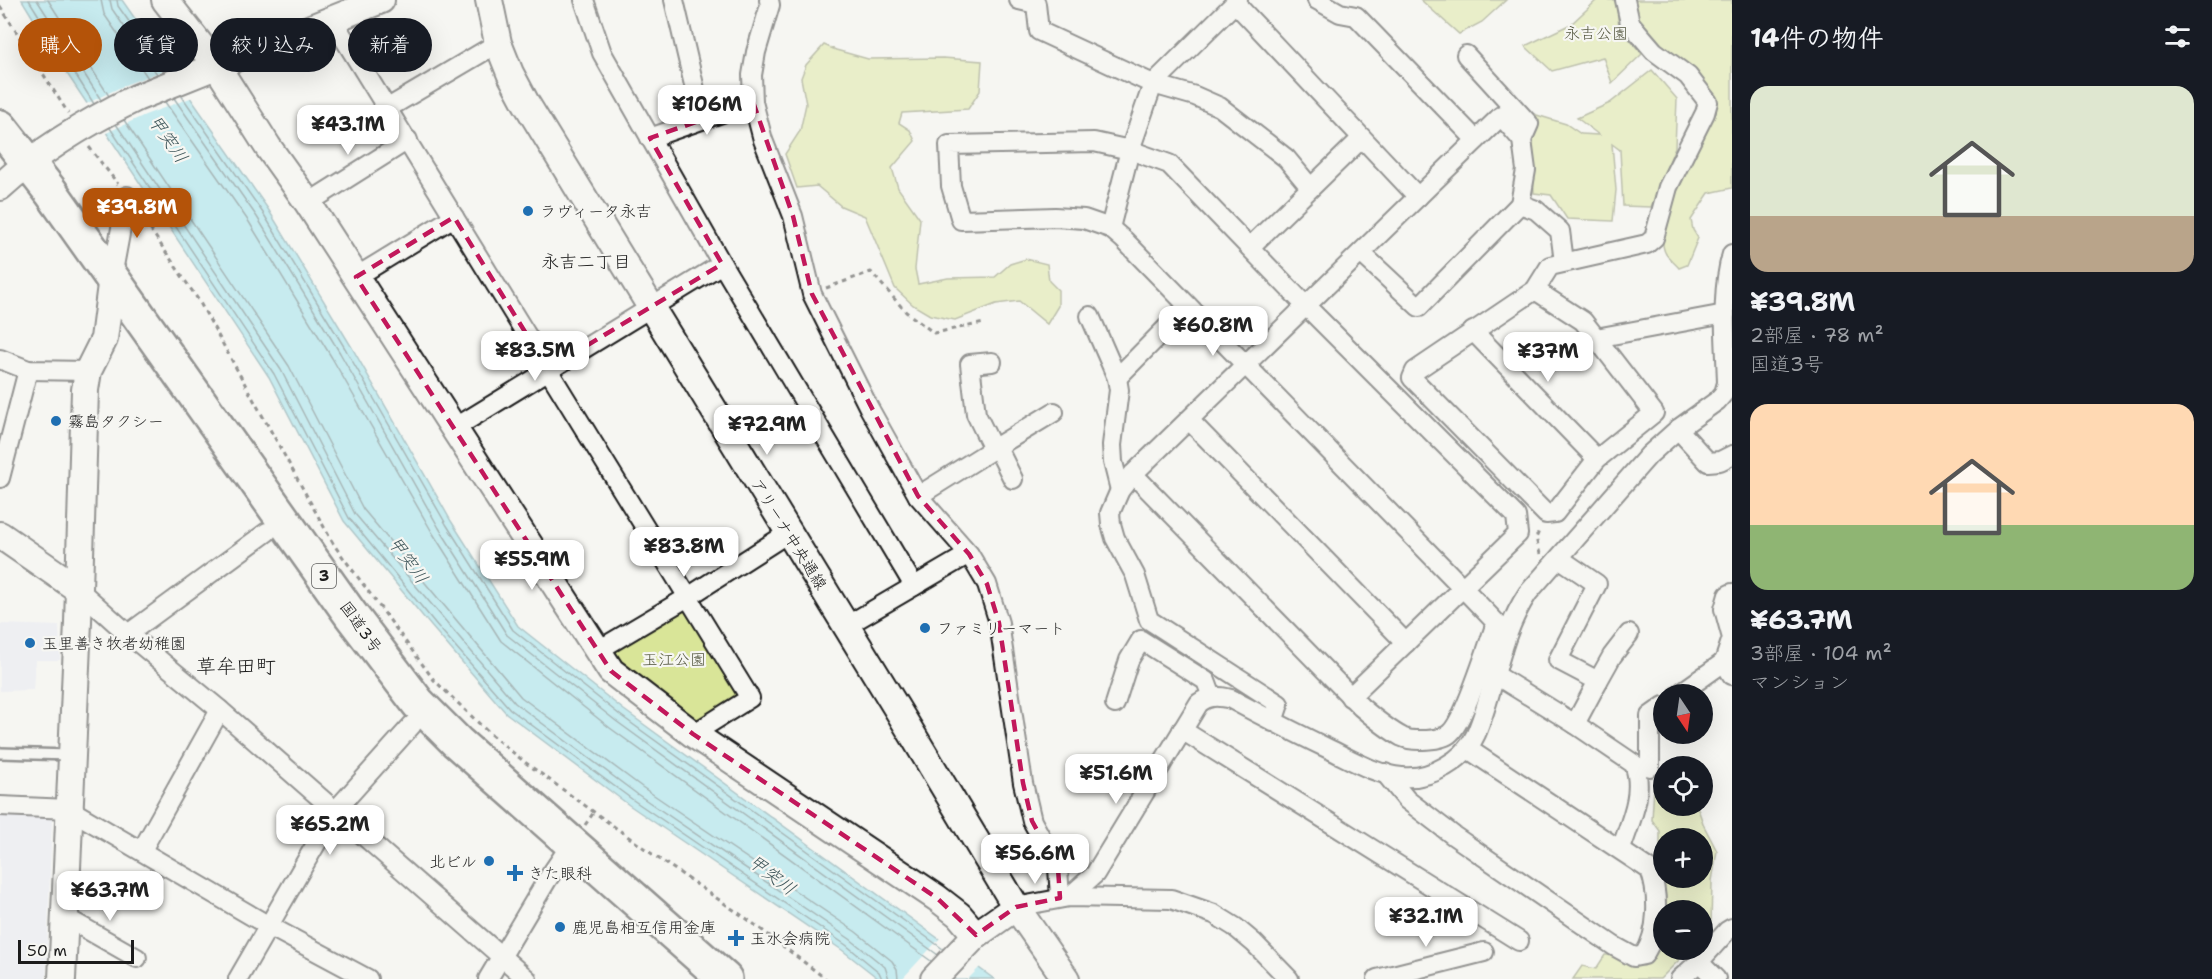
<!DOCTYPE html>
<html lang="ja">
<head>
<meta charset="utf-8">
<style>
  :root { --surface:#171b24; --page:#242831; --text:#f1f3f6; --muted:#9ea1a6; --accent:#b45309 }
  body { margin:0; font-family:"Shantell Sans","Klee One",sans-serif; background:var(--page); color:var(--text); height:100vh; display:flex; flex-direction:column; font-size:22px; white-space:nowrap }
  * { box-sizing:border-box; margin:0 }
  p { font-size:20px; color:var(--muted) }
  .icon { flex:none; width:33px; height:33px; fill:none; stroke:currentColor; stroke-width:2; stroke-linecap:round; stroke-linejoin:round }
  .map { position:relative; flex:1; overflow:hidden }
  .sheet { display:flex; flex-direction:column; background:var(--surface); width:480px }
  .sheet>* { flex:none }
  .hud { position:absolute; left:18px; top:18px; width:570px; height:54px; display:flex; gap:12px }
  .needle { width:39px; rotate:167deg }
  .buttons { position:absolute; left:1653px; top:684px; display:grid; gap:12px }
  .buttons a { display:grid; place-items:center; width:60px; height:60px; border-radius:50%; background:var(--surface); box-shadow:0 6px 24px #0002; font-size:30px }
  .scale { position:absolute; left:18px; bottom:15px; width:116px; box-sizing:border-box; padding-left:6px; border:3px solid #1c1c1c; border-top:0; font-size:16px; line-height:21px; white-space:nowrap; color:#1c1c1c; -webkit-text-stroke:4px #f6f6f2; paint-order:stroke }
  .price { position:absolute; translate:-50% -51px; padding:0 14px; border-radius:12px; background:#fff; color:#222; font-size:20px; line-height:39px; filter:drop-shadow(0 2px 3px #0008) }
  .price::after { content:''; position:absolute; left:50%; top:36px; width:18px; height:14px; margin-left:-9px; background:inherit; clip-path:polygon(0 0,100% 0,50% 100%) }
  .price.current { background:var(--accent); color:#fff }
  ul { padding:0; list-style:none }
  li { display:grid; align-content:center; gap:12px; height:318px; padding:0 18px }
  li span { display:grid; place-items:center; height:186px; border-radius:18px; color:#555 }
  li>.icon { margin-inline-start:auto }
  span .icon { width:108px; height:108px; fill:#fffc; stroke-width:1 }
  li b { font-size:26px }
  h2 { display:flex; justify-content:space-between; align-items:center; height:72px; padding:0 18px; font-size:26px }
  .pill { padding:0 21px; border-radius:27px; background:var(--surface); box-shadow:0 6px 24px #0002; font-size:21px; line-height:54px }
  .pill.current { background:var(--accent); color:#fff }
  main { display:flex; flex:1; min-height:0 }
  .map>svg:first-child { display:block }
  .built { fill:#e4e6f2 }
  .green { fill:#d9e598; stroke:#7a805a; stroke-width:1.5; fill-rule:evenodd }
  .water { fill:#8edeeb; stroke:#609098; stroke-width:1.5 }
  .pier { fill:#f6f6f2 }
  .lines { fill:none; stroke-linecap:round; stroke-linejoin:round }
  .shore { stroke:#4a6a6f; stroke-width:1.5 }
  .lane-casing { stroke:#1c1c1c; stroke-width:14 }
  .street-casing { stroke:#1c1c1c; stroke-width:22 }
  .secondary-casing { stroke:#1c1c1c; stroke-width:30 }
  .highway-casing { stroke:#1c1c1c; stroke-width:38 }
  .path { stroke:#1c1c1c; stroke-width:3; stroke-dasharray:4.5 4.5; stroke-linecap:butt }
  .lane { stroke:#f6f6f2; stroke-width:9 }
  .street { stroke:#f6f6f2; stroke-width:18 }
  .secondary { stroke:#f6f6f2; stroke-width:26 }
  .highway { stroke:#f6f6f2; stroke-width:33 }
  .marked { fill:none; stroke:#c2185b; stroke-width:4.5; stroke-dasharray:12 8; stroke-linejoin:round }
  .poi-dot { fill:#1f6fb2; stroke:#f6f6f2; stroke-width:2 }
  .labels { text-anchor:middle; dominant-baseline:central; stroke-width:4.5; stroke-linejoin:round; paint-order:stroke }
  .shield { fill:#f6f6f2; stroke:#5d5d5c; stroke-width:1.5 }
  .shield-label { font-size:15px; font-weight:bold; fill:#1c1c1c }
  .park-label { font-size:16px; fill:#555841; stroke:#f6f6f2 }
  .poi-label { font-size:16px; fill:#1c1c1c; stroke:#f6f6f2; text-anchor:start }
  .street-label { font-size:16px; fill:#1c1c1c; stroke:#f6f6f2 }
  .water-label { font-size:18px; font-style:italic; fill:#3e565a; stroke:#f6f6f2 }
  .neighbourhood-label { font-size:18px; fill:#1c1c1c; stroke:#f6f6f2 }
  .quarter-label { font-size:20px; fill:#1c1c1c; stroke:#f6f6f2 }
</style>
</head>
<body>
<main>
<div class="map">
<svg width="1732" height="979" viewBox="0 0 1732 979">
  <rect width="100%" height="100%" fill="#f6f6f2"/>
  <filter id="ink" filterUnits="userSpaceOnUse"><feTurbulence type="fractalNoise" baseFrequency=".0167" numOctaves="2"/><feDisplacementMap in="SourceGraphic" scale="12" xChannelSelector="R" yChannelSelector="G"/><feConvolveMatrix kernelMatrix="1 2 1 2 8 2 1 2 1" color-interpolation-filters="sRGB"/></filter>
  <g filter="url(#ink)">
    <g class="built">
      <path d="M0,624L59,626L60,660H35L33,690L0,691Z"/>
      <path d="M0,812L52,815L46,979H0Z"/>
    </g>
    <g class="green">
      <path d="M1421,0H1506L1482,22L1459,34Z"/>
      <path d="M1597,0H1616L1619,27L1642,54L1612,83L1603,57L1552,71L1525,46L1571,24Z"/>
      <path d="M1630,0H1732V188L1709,193L1691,220L1693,230L1698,238L1687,265L1679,268C1675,263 1669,259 1666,254C1649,226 1702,130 1716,101C1698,68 1648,49 1635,18C1632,13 1631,6 1630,0Z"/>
      <path d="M824,45L836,50L868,59L943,58L982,61L980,91L968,109L902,113L899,123L910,130L915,141L892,168L898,188L920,219L915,269L918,284L948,278L995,277L1010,264L1026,259L1047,264L1049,281L1058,290V306L1047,324L1019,301L996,304L955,320L930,315L913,305L895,288L865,216L841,206L817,186L797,188L785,154L800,131L806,104L801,78L806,65Z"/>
      <path d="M1652,70L1677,99L1675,147L1651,207L1623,206L1620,150L1612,144L1616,190L1613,221L1567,219L1551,195L1534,193L1532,150L1535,126L1530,113L1566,124L1581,134L1599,135L1577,118L1610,103Z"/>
      <path d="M683,608L691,610L742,692L740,700L698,725L616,658L613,650Z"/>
      <path d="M1663,785L1664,806H1697L1704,826L1717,851L1712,881L1711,926L1703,935L1702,910H1664V950H1689L1660,979H1573L1582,966L1596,969L1605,955C1618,954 1630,965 1644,966L1651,961L1656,947V869L1660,854V831L1652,820L1654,787ZM1664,838H1702V878H1664Z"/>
    </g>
    <path class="water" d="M22,0H122L268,209L351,346L451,521L518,626L624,710L994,979H879L842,950L629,805L506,713L431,626L344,521L269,377L68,75Z"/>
    <g class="pier">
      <path d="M172,67L193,97L145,115L104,134L84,105L127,84Z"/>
      <path d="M941,937L981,966L968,979H902Z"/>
    </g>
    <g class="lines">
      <g class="shore">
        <path d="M29,0L94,104"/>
        <path d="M37,0L101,100"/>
        <path d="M48,0L109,96"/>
        <path d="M101,0L104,14L148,78"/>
        <path d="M110,0L112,9L157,74"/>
        <path d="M117,0L118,6L164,71"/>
        <path d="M181,95L263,213L346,350L446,524L513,630L620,715L943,949"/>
        <path d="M174,98L257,217L340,353L439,528L507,635L616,721L938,955"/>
        <path d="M165,102L249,222L332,358L432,532L501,641L610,728L931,961"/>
        <path d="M124,120L289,366L363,509L521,697L642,787L856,932L892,961L897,969L898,979"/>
        <path d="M116,124L281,370L355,514L515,703L637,794L850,939L885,967L889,979"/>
        <path d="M110,128L274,374L349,518L435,623L510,709L633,800L846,945L879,972L882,979"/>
      </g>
      <g class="lane-casing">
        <path id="lane" d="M0,753L69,755"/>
      </g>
      <g class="street-casing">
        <g id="street">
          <path d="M584,0L602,53L722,264L914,586"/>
          <path d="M674,0L702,119"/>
          <path d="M769,0L770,5L756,52L752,75L753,102L763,140L793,216L812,294L869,408L918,496L969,554L987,584L999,623L1023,783L1032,821L1058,868L1060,898"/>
          <path d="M1019,0L1036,4L1039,31L1153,84L1195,96L1220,107L1286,158L1310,187"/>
          <path d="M1317,0L1340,13L1356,16L1476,140"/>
          <path d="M1235,3L1418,197"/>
          <path d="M332,19L750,698L693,734"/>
          <path d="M1466,55L1529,124L1522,140"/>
          <path d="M388,108L498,43"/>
          <path d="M650,138L753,102"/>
          <path d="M308,203L408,140"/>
          <path d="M1110,228L1130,150L1153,84L1238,0"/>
          <path d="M1250,247L1362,138"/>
          <path d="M1361,253L1419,307L1520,204"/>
          <path d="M112,277L127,196"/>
          <path d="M356,277L454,217"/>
          <path d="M1535,290L1415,371L1412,378L1546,514L1555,513L1597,459L1654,413L1583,321L1535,290L1550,266L1647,244L1654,238L1668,187L1705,113L1708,102L1688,76L1654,51L1630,23L1625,0"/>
          <path d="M1090,316L1117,378L1119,390L1112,445L1113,462L1120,490"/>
          <path d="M1473,331L1597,459"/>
          <path d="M1596,338L1725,314"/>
          <path d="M0,359L28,370L88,371"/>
          <path d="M1117,378L1188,306"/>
          <path d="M1189,420L1406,643"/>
          <path d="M453,429L722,264"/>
          <path d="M1678,429L1708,462L1720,461L1732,455"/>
          <path d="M997,447L1013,479"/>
          <path d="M993,449L1054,412"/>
          <path d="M1133,474L1361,707C1374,718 1387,729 1402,737C1412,742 1442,741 1450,733C1465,720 1488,645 1496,623"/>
          <path d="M0,478L28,370"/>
          <path d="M918,496L993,449L976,414L970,364L992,362"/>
          <path d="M1559,558L1597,584L1558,660L1598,681L1575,724"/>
          <path d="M78,589L128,634L220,710L527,979"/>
          <path d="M1732,593L1728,595L1724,609L1732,638L1724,662L1732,675"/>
          <path d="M846,626L969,554"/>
          <path d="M128,634L267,532"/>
          <path d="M597,651L688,597L788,533"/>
          <path d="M1494,674L1575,724L1634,764C1645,792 1630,822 1621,849"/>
          <path d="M1598,681L1612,656L1629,634"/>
          <path d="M1679,694L1724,662"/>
          <path d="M1350,697L1518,534L1516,516L1306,306L1169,164L1130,150L1094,142L949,145L951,186L961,220L1055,217L1084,219L1110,228L1124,240L1463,588L1507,634"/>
          <path d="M1115,704L1129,660L1141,640L1206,681L1212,697"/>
          <path d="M1273,722L1279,704L1149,620L1135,575L1115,538L1111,524L1110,513L1120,490L1133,474L1501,116L1522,140L1526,170L1520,204L1536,210L1560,231L1564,262"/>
          <path d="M1182,730L1519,941"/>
          <path d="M1650,767V716L1664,706"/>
          <path d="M1385,773L1407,800L1454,836L1614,946L1634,957L1644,955C1659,932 1659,895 1650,870L1468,749"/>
          <path d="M0,806L69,809L269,926L368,979"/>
          <path d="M142,850L220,710"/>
          <path d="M1069,897L1095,874L1199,703C1210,695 1218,696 1231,699C1264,717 1296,733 1329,749C1352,760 1376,775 1402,777C1430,780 1465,760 1476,734C1496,687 1499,636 1528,593L1649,455L1678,429L1717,401L1724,393L1727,383C1726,341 1720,295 1732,254"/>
          <path d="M1016,907L1069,897L1171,899L1214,914L1235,927L1254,943L1289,979"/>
          <path d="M65,917L137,958"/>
          <path d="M1699,962L1716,979"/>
          <path d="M238,979L335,811L412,725"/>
          <path d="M488,979L547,880L572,843"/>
          <path d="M1377,979L1484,952"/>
          <path d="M1680,979L1699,962L1727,931L1732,928"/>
        </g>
      </g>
      <g class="secondary-casing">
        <g id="secondary">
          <path d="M165,0L216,65L268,147L308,203L611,671L693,734L937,898L959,915L976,935"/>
          <path d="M489,0L498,43L510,73L526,103L902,717L1016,907L1066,979"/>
          <path d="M0,187C40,150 87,122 136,98L381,0"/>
          <path d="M0,535L78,589"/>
          <path d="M62,979L78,622L85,390L88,371L104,339L112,277"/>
          <path d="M934,979L976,935L1016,907"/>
        </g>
      </g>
      <g class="highway-casing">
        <path id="highway" d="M0,127L51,192L351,615L418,703L457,742L725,979"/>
      </g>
      <g class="path">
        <path d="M0,6L68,113"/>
        <path d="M89,147L118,184"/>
        <path d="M140,214L199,301L334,545L434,680L490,734L526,763L655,856L750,921L826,979"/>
        <path d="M826,288L871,272L906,312L934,333L984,323"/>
        <path d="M1540,554L1536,538L1540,529"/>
        <path d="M585,825L594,812"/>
      </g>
      <use href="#lane" class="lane"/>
      <use href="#street" class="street"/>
      <use href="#secondary" class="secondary"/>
      <use href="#highway" class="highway"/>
    </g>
  </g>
  <path d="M0 0H1732V979H0ZM753,102L793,216L812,294L918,496L969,554L987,584L999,623L1023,783L1032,821L1058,868L1060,898L1016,907L976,935L937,898L693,734L611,671L356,277L454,217L548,369L722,264L650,138Z" fill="#f6f6f2" fill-opacity=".55" fill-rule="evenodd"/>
  <path class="marked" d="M753,102L793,216L812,294L918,496L969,554L987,584L999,623L1023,783L1032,821L1058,868L1060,898L1016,907L976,935L937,898L693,734L611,671L356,277L454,217L548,369L722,264L650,138Z"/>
  <g class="poi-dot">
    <circle cx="528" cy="211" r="6"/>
    <circle cx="56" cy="421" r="6"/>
    <circle cx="925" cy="628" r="6"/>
    <circle cx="30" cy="643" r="6"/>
    <circle cx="489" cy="861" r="6"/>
    <path d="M512 864h6v6h6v6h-6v6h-6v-6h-6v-6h6z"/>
    <circle cx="560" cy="927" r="6"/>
    <path d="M733 929h6v6h6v6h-6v6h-6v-6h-6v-6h6z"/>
  </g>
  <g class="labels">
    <rect class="shield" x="312" y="564" width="24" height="24" rx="4.5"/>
    <g class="shield-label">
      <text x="324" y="576">3</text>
    </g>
    <g class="park-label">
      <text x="1596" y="33">永吉公園</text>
      <text x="674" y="659">玉江公園</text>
    </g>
    <g class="poi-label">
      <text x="540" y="211">ラヴィータ永吉</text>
      <text x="68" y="421">霧島タクシー</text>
      <text x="937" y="628">ファミリーマート</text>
      <text x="42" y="643">玉里善き牧者幼稚園</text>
      <text x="477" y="861" text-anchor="end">北ビル</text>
      <text x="528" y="873">きた眼科</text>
      <text x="572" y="927">鹿児島相互信用金庫</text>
      <text x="750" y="938">玉水会病院</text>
    </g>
    <g class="street-label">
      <text transform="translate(789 534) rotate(58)">アリーナ中央通線</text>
      <text transform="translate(361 627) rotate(54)">国道3号</text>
    </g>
    <g class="water-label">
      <text transform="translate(168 139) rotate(55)">甲突川</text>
      <text transform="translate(408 560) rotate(54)">甲突川</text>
      <text transform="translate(772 875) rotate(37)">甲突川</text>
    </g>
    <g class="neighbourhood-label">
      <text x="586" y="262">永吉二丁目</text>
    </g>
    <g class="quarter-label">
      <text x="236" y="666">草牟田町</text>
    </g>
  </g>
</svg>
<div class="buttons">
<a><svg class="needle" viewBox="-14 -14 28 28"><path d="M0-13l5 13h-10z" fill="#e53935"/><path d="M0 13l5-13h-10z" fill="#9ea1a6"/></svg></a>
<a><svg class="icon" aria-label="locate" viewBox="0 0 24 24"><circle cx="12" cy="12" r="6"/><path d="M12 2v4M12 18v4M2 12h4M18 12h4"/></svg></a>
<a>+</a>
<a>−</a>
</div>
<div class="scale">50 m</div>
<b class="price" style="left:707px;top:136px">¥106M</b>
<b class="price" style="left:348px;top:156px">¥43.1M</b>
<b class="price current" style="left:137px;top:239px">¥39.8M</b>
<b class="price" style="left:1213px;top:357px">¥60.8M</b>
<b class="price" style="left:535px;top:382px">¥83.5M</b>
<b class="price" style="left:1548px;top:383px">¥37M</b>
<b class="price" style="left:767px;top:456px">¥72.9M</b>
<b class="price" style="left:684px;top:578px">¥83.8M</b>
<b class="price" style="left:532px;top:591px">¥55.9M</b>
<b class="price" style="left:1116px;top:805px">¥51.6M</b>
<b class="price" style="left:330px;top:856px">¥65.2M</b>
<b class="price" style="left:1035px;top:885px">¥56.6M</b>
<b class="price" style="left:110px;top:922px">¥63.7M</b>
<b class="price" style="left:1426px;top:948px">¥32.1M</b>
<div class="hud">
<a class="pill current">購入</a>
<a class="pill">賃貸</a>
<a class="pill">絞り込み</a>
<a class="pill">新着</a>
</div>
</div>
<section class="sheet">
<h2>14件の物件<svg class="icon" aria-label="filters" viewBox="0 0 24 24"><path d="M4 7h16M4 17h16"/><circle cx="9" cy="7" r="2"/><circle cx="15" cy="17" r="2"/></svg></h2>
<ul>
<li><span style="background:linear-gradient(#dfe7d0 70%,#b9a48a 0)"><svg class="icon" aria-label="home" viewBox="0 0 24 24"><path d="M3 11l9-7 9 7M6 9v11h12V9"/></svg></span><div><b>¥39.8M</b><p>2部屋 · 78 m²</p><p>国道3号</p></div></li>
<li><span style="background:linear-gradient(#ffd9b3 65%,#8fb573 0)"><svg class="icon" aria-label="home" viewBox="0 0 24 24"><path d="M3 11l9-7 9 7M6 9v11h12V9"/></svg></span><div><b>¥63.7M</b><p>3部屋 · 104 m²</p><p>マンション</p></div></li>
</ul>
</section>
</main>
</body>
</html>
